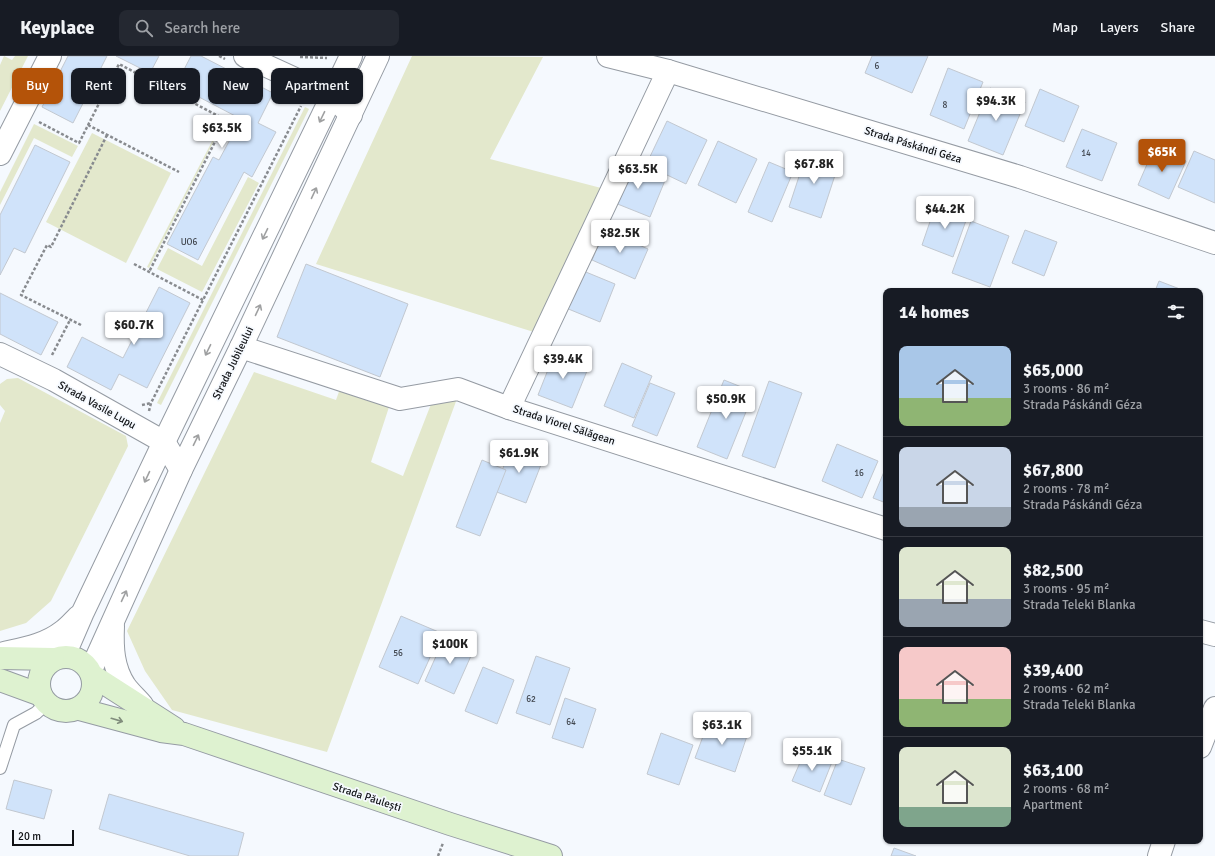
<!DOCTYPE html>
<html lang="en">
<head>
<meta charset="utf-8">
<style>
  :root { --surface:#171b24; --page:#242831; --text:#f1f3f6; --muted:#9ea1a6; --line:#363941; --accent:#b45309 }
  body { margin:0; font-family:Signika,sans-serif; background:var(--page); color:var(--text); height:100vh; display:flex; flex-direction:column; font-size:15px; white-space:nowrap }
  * { box-sizing:border-box; margin:0 }
  p { font-size:13px; color:var(--muted) }
  .icon { flex:none; width:22px; height:22px; fill:none; stroke:currentColor; stroke-width:2; stroke-linecap:round; stroke-linejoin:round }
  .map { position:relative; flex:1; overflow:hidden }
  .drawer { position:absolute; left:883px; top:232px; width:320px; height:556px; display:flex; flex-direction:column; background:var(--surface); border-radius:8px; box-shadow:0 1px 3px #0004 }
  .drawer>* { flex:none }
  .hud { position:absolute; left:12px; top:12px; width:380px; height:36px; display:flex; gap:8px }
  .scale { position:absolute; left:12px; bottom:10px; width:62px; box-sizing:border-box; padding-left:4px; border:2px solid #101215; border-top:0; font-size:11px; line-height:14px; white-space:nowrap; color:#101215; -webkit-text-stroke:3px #f5f9fe; paint-order:stroke }
  .price { position:absolute; translate:-50% -34px; padding:0 9px; border-radius:4px; background:#fff; color:#222; font-size:13px; line-height:26px; filter:drop-shadow(0 1px 2px #0008) }
  .price::after { content:''; position:absolute; left:50%; top:24px; width:12px; height:9px; margin-left:-6px; background:inherit; clip-path:polygon(0 0,100% 0,50% 100%) }
  .price.on { background:var(--accent); color:#fff }
  ul { padding:0; list-style:none }
  li { display:flex; align-items:center; gap:12px; height:100px; padding:0 16px }
  li+li { border-top:1px solid var(--line) }
  li span { display:grid; place-items:center; flex:none; width:112px; height:80px; border-radius:8px; color:#555 }
  li>.icon { margin-inline-start:auto }
  span .icon { width:48px; height:48px; fill:#fffc; stroke-width:1 }
  li b { font-size:17px }
  h2 { display:flex; justify-content:space-between; align-items:center; height:48px; padding:0 16px; font-size:17px }
  .chip { padding:0 14px; border-radius:8px; background:var(--surface); box-shadow:0 1px 3px #0004; font-size:14px; line-height:36px }
  .chip.on { background:var(--accent); color:#fff }
  header { display:flex; align-items:center; gap:24px; box-sizing:border-box; height:56px; padding:0 20px; background:var(--surface); border-bottom:1px solid var(--line) }
  header strong { font-size:19px }
  nav { display:flex; gap:22px; margin-inline-start:auto; font-size:14px }
  .search { width:280px; height:36px; background:var(--page); display:flex; align-items:center; gap:10px; box-sizing:border-box; padding:0 14px; border-radius:8px; color:var(--muted); font-size:15px }
  .map>svg:first-child { display:block }
  .green { fill:#e3e8cc }
  .building { fill:#d0e3fa; stroke:#c2c8d0 }
  .lines { fill:none; stroke-linecap:round; stroke-linejoin:round }
  .service-casing { stroke:#959ba3; stroke-width:14 }
  .minor-casing { stroke:#959ba3; stroke-width:24 }
  .tertiary-casing { stroke:#959ba3; stroke-width:24 }
  .secondary-casing { stroke:#959ba3; stroke-width:24 }
  .path { stroke:#888b8f; stroke-width:2.5; stroke-dasharray:3 2; stroke-linecap:butt }
  .service { stroke:#fff; stroke-width:12 }
  .minor { stroke:#fff; stroke-width:22 }
  .tertiary { stroke:#fff; stroke-width:22 }
  .secondary { stroke:#def2d0; stroke-width:22 }
  .oneway { stroke:#9fa0a1 }
  .oneway2 { stroke:#818d7c }
  .labels { text-anchor:middle; dominant-baseline:central; stroke-width:3.5; stroke-linejoin:round; paint-order:stroke }
  .number-label { font-size:9px; fill:#40464e }
  .street-label { font-size:11px; fill:#101215; stroke:#f5f9fe }
</style>
</head>
<body>
<header>
<strong>Keyplace</strong>
<div class="search"><svg class="icon" aria-label="search" viewBox="0 0 24 24"><circle cx="10" cy="10" r="6"/><path d="M15 15l6 6"/></svg>Search here</div>
<nav><a>Map</a><a>Layers</a><a>Share</a></nav>
</header>
<div class="map">
<svg width="1215" height="800" viewBox="0 0 1215 800">
  <rect width="100%" height="100%" fill="#f5f9fe"/>
  <g class="green">
    <path d="M4,0L12,4L15,0H28L0,55V9Z"/>
    <path d="M412,0L543,1L490,103L605,133L537,277L316,208Z"/>
    <path d="M305,51L309,53L161,349L157,347Z"/>
    <path d="M34,68L78,90L72,101L34,82L0,149V136Z"/>
    <path d="M221,68L222,69L149,212L147,211Z"/>
    <path d="M92,77L171,117L126,207L46,166Z"/>
    <path d="M248,121L259,127L202,236L157,213L168,192L202,210Z"/>
    <path d="M254,316L336,344L341,330L390,348L371,406L403,420L433,343L458,340L327,696L172,654L145,615L127,575Z"/>
    <path d="M18,322L126,380L128,390L51,545L26,567L0,575V367L5,355L0,349V328L7,323Z"/>
  </g>
  <g class="building">
    <path d="M68,0H107L73,67L42,51Z"/>
    <path d="M116,0H159L150,17Z"/>
    <path d="M191,0H201L273,37L258,67L276,76L252,121L244,116L198,204L167,188L213,101L219,104L241,63L176,29Z"/>
    <path d="M872,0H928L912,37L865,17Z"/>
    <path d="M948,12L983,26L964,73L930,59Z"/>
    <path d="M990,32L1025,46L1003,99L968,85Z"/>
    <path d="M1040,33L1079,50L1064,86L1025,70Z"/>
    <path d="M667,65L707,84L686,128L646,109Z"/>
    <path d="M1082,73L1117,87L1102,125L1066,111Z"/>
    <path d="M718,85L757,103L736,147L698,129Z"/>
    <path d="M35,89L70,106L25,197L14,192L0,219V159Z"/>
    <path d="M1155,90L1186,105L1169,143L1138,129Z"/>
    <path d="M1194,95L1215,104V147L1178,131Z"/>
    <path d="M807,96L839,107L821,162L789,151Z"/>
    <path d="M626,106L666,122L650,161L610,145Z"/>
    <path d="M769,106L793,116L772,166L748,156Z"/>
    <path d="M936,148L968,159L953,201L922,189Z"/>
    <path d="M971,165L1009,180L990,231L952,217Z"/>
    <path d="M605,174L648,193L635,223L592,204Z"/>
    <path d="M1025,174L1057,186L1044,220L1012,207Z"/>
    <path d="M306,208L408,248L380,321L277,281Z"/>
    <path d="M581,214L615,228L600,266L566,252Z"/>
    <path d="M1159,225L1185,235H1155Z"/>
    <path d="M159,231L190,247L147,332L119,318L111,334L67,311L82,281L123,302Z"/>
    <path d="M0,237L58,266L41,299L0,278Z"/>
    <path d="M555,296L589,310L572,352L538,339Z"/>
    <path d="M622,307L652,320L634,362L604,350Z"/>
    <path d="M724,324L754,336L727,403L697,391Z"/>
    <path d="M769,325L802,337L775,412L742,400Z"/>
    <path d="M650,327L675,337L657,380L632,370Z"/>
    <path d="M837,388L878,405L862,442L822,425Z"/>
    <path d="M512,389L544,401L526,447L494,435Z"/>
    <path d="M482,404L506,414L480,480L456,471Z"/>
    <path d="M886,411V447L873,442Z"/>
    <path d="M401,560L441,577L418,628L379,611Z"/>
    <path d="M445,580L474,593L454,638L425,625Z"/>
    <path d="M536,600L570,612L550,669L516,657Z"/>
    <path d="M483,611L514,624L497,668L465,655Z"/>
    <path d="M565,642L596,653L583,692L552,682Z"/>
    <path d="M709,664L748,677L735,716L695,702Z"/>
    <path d="M661,677L693,689L679,729L647,718Z"/>
    <path d="M805,695L832,706L820,736L792,725Z"/>
    <path d="M838,703L865,712L851,749L824,739Z"/>
    <path d="M14,724L52,734L44,763L6,753Z"/>
    <path d="M109,738L244,777L238,800H190L99,773Z"/>
    <path d="M894,792L916,800H891Z"/>
  </g>
  <g class="lines">
    <g class="service-casing">
      <path id="service" d="M0,712L14,669L36,657L47,647"/>
    </g>
    <g class="minor-casing">
      <g id="minor">
        <path d="M245,0L332,40L351,59"/>
        <path d="M608,0L668,15L1020,121L1215,187"/>
        <path d="M0,98L50,0"/>
        <path d="M241,291L400,343L458,333L509,352L886,473"/>
        <path d="M0,298L54,324L164,386L181,414"/>
        <path d="M509,352L668,15"/>
        <path d="M1200,575L1215,579"/>
        <path d="M1200,691L1215,652"/>
        <path d="M1159,800L1164,785"/>
      </g>
    </g>
    <g class="tertiary-casing">
      <g id="tertiary">
        <path d="M113,570C112,592 113,612 125,630C130,637 137,643 142,649"/>
        <path d="M0,598C21,593 44,590 62,576C68,572 73,566 78,561"/>
        <path d="M64,600L83,556L164,386L332,40L351,0"/>
        <path d="M91,614L181,414L241,291L378,0"/>
      </g>
    </g>
    <g class="secondary-casing">
      <g id="secondary">
        <circle cx="66" cy="628" r="27"/>
        <path d="M0,602L53,603"/>
        <path d="M93,620L174,672"/>
        <path d="M0,624L41,639"/>
        <path d="M79,653L161,675L184,678L450,768L551,800"/>
      </g>
    </g>
    <g class="path">
      <path d="M219,0L225,3"/>
      <path d="M300,1L327,2"/>
      <path d="M39,66L79,87L119,8L226,64L149,216"/>
      <path d="M88,69L179,116"/>
      <path d="M134,208L203,244"/>
      <path d="M81,269L21,239L47,189L51,191L107,79"/>
      <path d="M52,299L70,264"/>
      <path d="M142,349L151,347"/>
      <path d="M149,355L151,347L301,50"/>
      <path d="M438,800L443,787"/>
    </g>
    <use href="#service" class="service"/>
    <use href="#minor" class="minor"/>
    <use href="#tertiary" class="tertiary"/>
    <use href="#secondary" class="secondary"/>
  </g>
  <defs><path id="oneway-shaft" d="M-6 0H5M1.5-3L5.5 0L1.5 3" fill="none" stroke-width="1.6" stroke-linecap="round" stroke-linejoin="round"/></defs>
  <g class="oneway">
    <use href="#oneway-shaft" transform="translate(322 61) rotate(116)"/>
    <use href="#oneway-shaft" transform="translate(314 137) rotate(-65)"/>
    <use href="#oneway-shaft" transform="translate(265 178) rotate(116)"/>
    <use href="#oneway-shaft" transform="translate(258 254) rotate(-65)"/>
    <use href="#oneway-shaft" transform="translate(208 294) rotate(116)"/>
    <use href="#oneway-shaft" transform="translate(196 384) rotate(-64)"/>
    <use href="#oneway-shaft" transform="translate(147 421) rotate(115)"/>
    <use href="#oneway-shaft" transform="translate(124 540) rotate(-65)"/>
  </g>
  <use class="oneway2" href="#oneway-shaft" transform="translate(117 664) rotate(16)"/>
  <g class="labels">
    <g class="number-label">
      <text x="877" y="10">6</text>
      <text x="945" y="49">8</text>
      <text x="1086" y="97">14</text>
      <text x="189" y="186">UO6</text>
      <text x="859" y="417">16</text>
      <text x="398" y="597">56</text>
      <text x="531" y="643">62</text>
      <text x="571" y="666">64</text>
    </g>
    <g class="street-label">
      <text transform="translate(913 89) rotate(17)">Strada Páskándi Géza</text>
      <text transform="translate(233 307) rotate(-64)">Strada Jubileului</text>
      <text transform="translate(97 349) rotate(29)">Strada Vasile Lupu</text>
      <text transform="translate(564 369) rotate(18)">Strada Viorel Sălăgean</text>
      <text transform="translate(367 741) rotate(18)">Strada Păulești</text>
    </g>
  </g>
</svg>
<div class="scale">20 m</div>
<b class="price" style="left:996px;top:66px">$94.3K</b>
<b class="price" style="left:222px;top:93px">$63.5K</b>
<b class="price on" style="left:1162px;top:117px">$65K</b>
<b class="price" style="left:814px;top:129px">$67.8K</b>
<b class="price" style="left:638px;top:134px">$63.5K</b>
<b class="price" style="left:945px;top:174px">$44.2K</b>
<b class="price" style="left:620px;top:198px">$82.5K</b>
<b class="price" style="left:134px;top:290px">$60.7K</b>
<b class="price" style="left:563px;top:324px">$39.4K</b>
<b class="price" style="left:726px;top:364px">$50.9K</b>
<b class="price" style="left:519px;top:418px">$61.9K</b>
<b class="price" style="left:450px;top:609px">$100K</b>
<b class="price" style="left:722px;top:690px">$63.1K</b>
<b class="price" style="left:812px;top:716px">$55.1K</b>
<div class="hud">
<a class="chip on">Buy</a>
<a class="chip">Rent</a>
<a class="chip">Filters</a>
<a class="chip">New</a>
<a class="chip">Apartment</a>
</div>
<section class="drawer">
<h2>14 homes<svg class="icon" aria-label="filters" viewBox="0 0 24 24"><path d="M4 7h16M4 17h16"/><circle cx="9" cy="7" r="2"/><circle cx="15" cy="17" r="2"/></svg></h2>
<ul>
<li><span style="background:linear-gradient(#a9c7e8 65%,#8fb573 0)"><svg class="icon" aria-label="home" viewBox="0 0 24 24"><path d="M3 11l9-7 9 7M6 9v11h12V9"/></svg></span><div><b>$65,000</b><p>3 rooms · 86 m²</p><p>Strada Páskándi Géza</p></div></li>
<li><span style="background:linear-gradient(#c9d6e8 75%,#9aa5b1 0)"><svg class="icon" aria-label="home" viewBox="0 0 24 24"><path d="M3 11l9-7 9 7M6 9v11h12V9"/></svg></span><div><b>$67,800</b><p>2 rooms · 78 m²</p><p>Strada Páskándi Géza</p></div></li>
<li><span style="background:linear-gradient(#dfe7d0 65%,#9aa5b1 0)"><svg class="icon" aria-label="home" viewBox="0 0 24 24"><path d="M3 11l9-7 9 7M6 9v11h12V9"/></svg></span><div><b>$82,500</b><p>3 rooms · 95 m²</p><p>Strada Teleki Blanka</p></div></li>
<li><span style="background:linear-gradient(#f6c9c9 65%,#8fb573 0)"><svg class="icon" aria-label="home" viewBox="0 0 24 24"><path d="M3 11l9-7 9 7M6 9v11h12V9"/></svg></span><div><b>$39,400</b><p>2 rooms · 62 m²</p><p>Strada Teleki Blanka</p></div></li>
<li><span style="background:linear-gradient(#dfe7d0 75%,#7fa58c 0)"><svg class="icon" aria-label="home" viewBox="0 0 24 24"><path d="M3 11l9-7 9 7M6 9v11h12V9"/></svg></span><div><b>$63,100</b><p>2 rooms · 68 m²</p><p>Apartment</p></div></li>
</ul>
</section>
</div>
</body>
</html>
